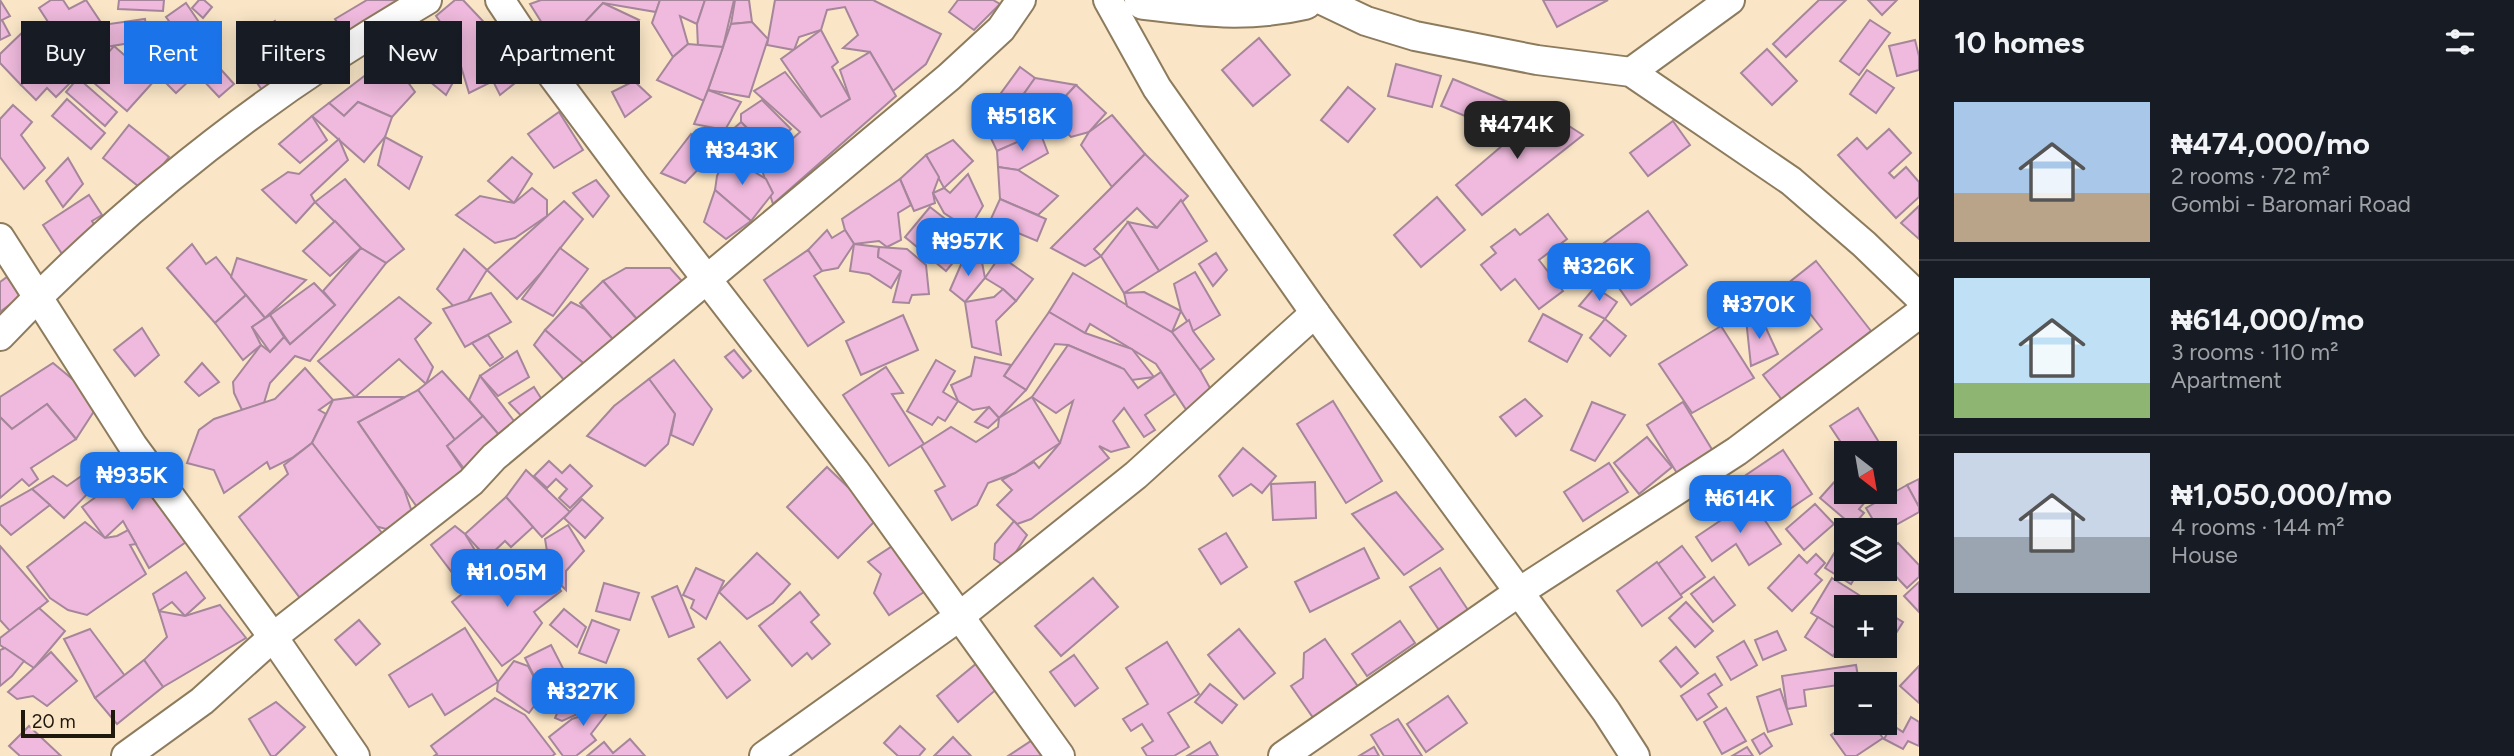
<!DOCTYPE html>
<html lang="en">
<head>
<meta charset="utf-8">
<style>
  :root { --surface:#171b24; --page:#20242c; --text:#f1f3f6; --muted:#9ea1a6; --line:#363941; --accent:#1a73e8 }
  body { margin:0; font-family:Figtree,sans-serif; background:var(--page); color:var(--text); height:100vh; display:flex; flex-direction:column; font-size:26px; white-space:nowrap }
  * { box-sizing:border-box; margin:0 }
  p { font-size:23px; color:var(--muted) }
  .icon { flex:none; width:38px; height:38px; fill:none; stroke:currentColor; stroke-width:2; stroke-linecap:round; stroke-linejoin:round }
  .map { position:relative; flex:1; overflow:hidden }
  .sheet { display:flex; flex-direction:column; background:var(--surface); width:595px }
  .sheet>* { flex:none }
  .hud { position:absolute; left:21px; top:21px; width:665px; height:63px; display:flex; gap:14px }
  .needle { width:46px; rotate:149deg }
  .fabs { position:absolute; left:1834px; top:441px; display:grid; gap:14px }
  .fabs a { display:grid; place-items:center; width:63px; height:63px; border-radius:0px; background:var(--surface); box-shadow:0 4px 18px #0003; font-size:35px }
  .scale { position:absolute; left:21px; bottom:18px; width:94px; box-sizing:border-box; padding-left:7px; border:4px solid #1f180d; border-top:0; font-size:19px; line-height:24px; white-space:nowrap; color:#1f180d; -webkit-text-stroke:5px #fae6c7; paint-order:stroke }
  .price { position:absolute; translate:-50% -60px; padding:0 16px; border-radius:14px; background:var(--accent); color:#fff; font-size:23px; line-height:46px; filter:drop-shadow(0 2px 4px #0008) }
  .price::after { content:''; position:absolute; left:50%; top:42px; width:21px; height:16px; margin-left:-10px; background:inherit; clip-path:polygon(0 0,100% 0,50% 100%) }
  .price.on { background:#222; color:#fff }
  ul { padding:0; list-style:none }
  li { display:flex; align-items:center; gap:21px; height:175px; padding:0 35px }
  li+li { border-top:2px solid var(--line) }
  li span { display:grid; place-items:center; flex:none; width:196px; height:140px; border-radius:0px; color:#555 }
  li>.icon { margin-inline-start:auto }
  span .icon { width:84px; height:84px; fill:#fffc; stroke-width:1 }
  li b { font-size:30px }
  h2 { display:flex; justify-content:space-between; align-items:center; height:84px; padding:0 35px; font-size:30px }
  .chip { padding:0 24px; border-radius:0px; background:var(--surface); box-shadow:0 4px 18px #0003; font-size:24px; line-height:63px }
  .chip.on { background:var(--accent); color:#fff }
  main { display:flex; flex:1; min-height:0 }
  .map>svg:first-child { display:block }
  .building { fill:#efbadd; stroke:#a5869b; stroke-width:2 }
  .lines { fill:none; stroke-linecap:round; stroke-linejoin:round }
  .street-casing { stroke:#8d7b5e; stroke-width:32 }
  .primary-casing { stroke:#8d7b5e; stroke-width:42 }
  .street { stroke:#fff; stroke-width:28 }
  .primary { stroke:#fff; stroke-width:38 }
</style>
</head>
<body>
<main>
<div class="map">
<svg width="1919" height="756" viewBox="0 0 1919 756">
  <rect width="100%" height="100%" fill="#fae6c7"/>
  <g class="building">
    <path d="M0,0L10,16L0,21Z"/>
    <path d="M51,0H63L69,9L86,0L100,21L63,45L39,8Z"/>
    <path d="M119,0H164L163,11L118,9Z"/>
    <path d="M199,0H204L212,7L203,18L192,8Z"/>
    <path d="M367,0H401L345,36L335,19Z"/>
    <path d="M455,0H463L530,71L500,95L493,81L469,93L453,40L436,16Z"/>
    <path d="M541,0H660L656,12L603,3L559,50L530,4Z"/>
    <path d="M660,0H705L697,24L680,16L688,44L673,57L652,23Z"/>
    <path d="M705,0H734L723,47L698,48L697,24Z"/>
    <path d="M735,0H749L752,22L731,24Z"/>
    <path d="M775,0H873L941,34L926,64L893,91L870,52L843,48L858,35L845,7L827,10L821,30L799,37L794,50L767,45Z"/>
    <path d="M958,0H993L1000,4L974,30L949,12Z"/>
    <path d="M1543,0H1608L1557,27Z"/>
    <path d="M1819,0H1846L1786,57L1773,44Z"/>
    <path d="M1868,0H1897L1882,15Z"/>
    <path d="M186,3L207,34L201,38L197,34L192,38L188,31L180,36L166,17Z"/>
    <path d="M603,3L639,20L615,52L583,24Z"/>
    <path d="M145,19L148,40L106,47L102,25Z"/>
    <path d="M2,20L10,35L0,40V21Z"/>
    <path d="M1870,20L1890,33L1859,75L1840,61Z"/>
    <path d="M275,21L292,49L270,63L253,35Z"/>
    <path d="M752,22L768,39L749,97L708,90L731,24Z"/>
    <path d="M583,24L620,60L600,79L563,46Z"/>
    <path d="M431,25L453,40L445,53L461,68L446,95L417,71L407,81L380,64Z"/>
    <path d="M28,27L54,54L21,85L0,63V54Z"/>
    <path d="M821,30L838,62L832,67L850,99L821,117L781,59Z"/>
    <path d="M1259,38L1290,75L1253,106L1222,70Z"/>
    <path d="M1915,40L1919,56V70L1897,76L1889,46Z"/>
    <path d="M688,44L723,47L704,101L657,80L673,57Z"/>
    <path d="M114,46L154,81L127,111L87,77Z"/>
    <path d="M1767,49L1797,81L1772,105L1741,73Z"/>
    <path d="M256,50L277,79L262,90L242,61Z"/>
    <path d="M870,52L896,96L773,204L761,167L800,132L754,91L785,72L821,117L850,99L840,70Z"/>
    <path d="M169,53L192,78L176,93L152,69Z"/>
    <path d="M46,61L69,84L56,97L47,88L36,100L21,85Z"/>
    <path d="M216,64L234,84L219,97L201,78Z"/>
    <path d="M380,64L407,81L415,92L392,117L358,102L344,116L329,103Z"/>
    <path d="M1396,64L1441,76L1432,107L1388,96Z"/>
    <path d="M1020,67L1035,78L1023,95L1040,132L997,151L982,119Z"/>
    <path d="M1867,70L1894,88L1876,113L1850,94Z"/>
    <path d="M78,78L117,112L105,126L66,92Z"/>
    <path d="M1035,78L1076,85L1048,115L1040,132L1023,95Z"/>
    <path d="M1453,79L1513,104L1501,131L1441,106Z"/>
    <path d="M634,81L651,97L625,117L612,92Z"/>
    <path d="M1076,85L1106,113L1089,132L1071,137L1048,115Z"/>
    <path d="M1348,87L1375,109L1348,142L1321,120Z"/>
    <path d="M708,90L741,102L725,130L694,124Z"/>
    <path d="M67,99L105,133L91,149L52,116Z"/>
    <path d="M762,100L791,129L769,150L741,122V114Z"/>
    <path d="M358,102L392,117L385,137L364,162L312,116L329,103L344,116Z"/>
    <path d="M13,105L32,122L21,135L45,168L24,189L0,157V119Z"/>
    <path d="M1544,110L1583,135L1482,215L1456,185Z"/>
    <path d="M559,112L583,150L554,168L528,134Z"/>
    <path d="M1112,115L1145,154L1112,187L1081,145L1089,132Z"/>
    <path d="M312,116L327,140L300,163L279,144Z"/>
    <path d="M1673,121L1690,145L1648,176L1630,153Z"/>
    <path d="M741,122L769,150L774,154L747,168L723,138Z"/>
    <path d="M129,125L169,157L143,190L103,158Z"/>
    <path d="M1889,129L1911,153L1889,173L1894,178L1906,167L1919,182V197L1896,218L1838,155L1857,138L1867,149Z"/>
    <path d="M1040,132L1048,153L1018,170L998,167L997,151Z"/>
    <path d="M691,134L711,156L685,183L661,173Z"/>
    <path d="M385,137L422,157L409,189L378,165Z"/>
    <path d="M339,139L348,160L311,195L315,202L296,223L262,190L288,172L299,174Z"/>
    <path d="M953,140L973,161L944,188L926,155Z"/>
    <path d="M726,154L766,179L773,193L751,221L715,190L717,176Z"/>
    <path d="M1145,154L1188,196L1157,228L1137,208L1094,249L1101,256L1085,266L1051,248Z"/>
    <path d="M926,155L939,177L933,193L935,203L914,211L900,179Z"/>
    <path d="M512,157L532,174L514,203L488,181Z"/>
    <path d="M68,158L83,184L63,207L46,181Z"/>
    <path d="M998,167L1018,170L1058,196L1038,215L1000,199Z"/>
    <path d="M968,174L983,206L969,229L944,213L933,193L944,188L950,193Z"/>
    <path d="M345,179L404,249L386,263L361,248L315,202Z"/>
    <path d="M900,179L911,205L898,213L901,240L887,247L879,241L854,244L845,230L842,219Z"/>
    <path d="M596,180L609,196L593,217L573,193Z"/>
    <path d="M532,188L547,200V216L515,238L495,243L456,215L480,196L514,203Z"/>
    <path d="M715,190L751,221L726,239L704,222Z"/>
    <path d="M89,195L102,215L92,221L100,233L64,257L43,225Z"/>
    <path d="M1437,197L1465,230L1421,267L1394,235Z"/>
    <path d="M1000,199L1046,219L1037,241L990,221Z"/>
    <path d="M1181,200L1207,241L1159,271L1128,222L1157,228Z"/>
    <path d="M564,201L583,219L540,274L517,299L487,270Z"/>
    <path d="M1919,206V239L1901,223Z"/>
    <path d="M930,207L972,240L946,271L905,237Z"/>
    <path d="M1648,211L1687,265L1631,305L1593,251Z"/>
    <path d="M1548,214L1567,239L1539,260L1563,291L1539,309L1515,279L1501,290L1481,265L1496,253L1491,247L1515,229L1520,235Z"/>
    <path d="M335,221L361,248L330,276L303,251Z"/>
    <path d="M1128,222L1159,271L1124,293L1101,256Z"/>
    <path d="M827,230L832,238L845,230L854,244L838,268L822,271L808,250Z"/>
    <path d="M192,244L206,264L216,257L246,295L215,323L167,268Z"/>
    <path d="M854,244L879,247L878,257L901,271L891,288L869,274L850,271Z"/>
    <path d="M879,247L907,249L926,265L929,294L912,295L909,303L893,302L901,271L878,257Z"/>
    <path d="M361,248L386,263L310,361L295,356L270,383L264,403L242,410L234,393L233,382L261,345L270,352L284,337L290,344L335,305L323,291Z"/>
    <path d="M560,248L588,269L553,316L522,299Z"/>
    <path d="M464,249L487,270L460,313L437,289Z"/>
    <path d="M808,250L822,271L814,276L844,322L808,346L764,280Z"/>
    <path d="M1216,253L1227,270L1213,286L1199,264Z"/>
    <path d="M1000,256L1033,279L1016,301L1003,289L985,278Z"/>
    <path d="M981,257L985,278L965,302L950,290L963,260Z"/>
    <path d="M237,258L306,280L265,318L231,277Z"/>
    <path d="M1816,261L1871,331L1782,400L1763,375L1822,329L1787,284Z"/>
    <path d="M626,268H670L690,290L644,327L603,281Z"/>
    <path d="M1195,272L1220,315L1193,331L1181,311L1174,284Z"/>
    <path d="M1073,273L1172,332L1200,370L1215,397L1189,414L1156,364L1090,324L1085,333L1049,312Z"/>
    <path d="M7,277L21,296L0,312V282Z"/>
    <path d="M603,281L644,327L620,347L580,303Z"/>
    <path d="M314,283L335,305L290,344L270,315Z"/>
    <path d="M1595,287L1617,302L1605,319L1579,306Z"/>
    <path d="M1003,289L1016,301L996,321L1001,355L972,347L965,302L994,297Z"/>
    <path d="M1144,292L1181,311L1172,332L1127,306L1124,293Z"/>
    <path d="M491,293L511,322L465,347L443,309Z"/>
    <path d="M246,295L265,318L252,327L261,345L243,360L215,323Z"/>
    <path d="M399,297L431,323L415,339L433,367L426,384L399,359L355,397L318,361Z"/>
    <path d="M571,302L585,309L620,347L590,369L545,330Z"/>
    <path d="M1049,312L1085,333L1132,349L1154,377L1132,380L1120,367L1068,345L1055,344L1026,390L1004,376Z"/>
    <path d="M1759,313L1778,354L1751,366L1746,319Z"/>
    <path d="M1543,314L1582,335L1567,362L1529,341Z"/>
    <path d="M270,315L284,337L270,352L252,327Z"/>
    <path d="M903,315L918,350L861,375L846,341Z"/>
    <path d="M1605,319L1626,336L1610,356L1590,338Z"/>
    <path d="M1189,320L1193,331L1214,359L1200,370L1172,332Z"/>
    <path d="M1721,326L1754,378L1692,413L1659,364Z"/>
    <path d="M142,328L159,355L135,376L114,350Z"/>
    <path d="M545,330L590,369L570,387L534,345Z"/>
    <path d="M488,335L503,357L490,366L472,343Z"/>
    <path d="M1068,345L1124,369L1138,388L1161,372L1175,394L1145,415L1155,430L1144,437L1124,408L1113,421L1129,447L1111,452L1099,446L1109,458L1031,519L1017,524L997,505L1012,490L1002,480L1034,462L1039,468L1060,443L1073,401L1056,413L1032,397Z"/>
    <path d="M734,350L751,371L743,378L725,357Z"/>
    <path d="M517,351L529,377L498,396L480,376Z"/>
    <path d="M975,357L1011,365L1004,376L1026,390L999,418L989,407L973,410L958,401L951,385L971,376Z"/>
    <path d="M674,360L712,409L693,445L671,435L675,414L649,379Z"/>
    <path d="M936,360L955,371L943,392L958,401L945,421L938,417L932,425L907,411Z"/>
    <path d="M53,363L100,402L76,439L47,404L12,429L0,417V397Z"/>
    <path d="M202,363L219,382L199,396L185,382Z"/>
    <path d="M886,367L903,393L892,394L924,444L889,466L843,395Z"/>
    <path d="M305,368L333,400L319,410L326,414L312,443L292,458L270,469L267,462L224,493L214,470L187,463L199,430L214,419L275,399Z"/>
    <path d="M442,371L483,416L455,440L418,390Z"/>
    <path d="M480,376L517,425L505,442L469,400Z"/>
    <path d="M649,379L675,414L668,444L645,466L587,436L614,406Z"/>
    <path d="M534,387L546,406L527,422L509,403Z"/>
    <path d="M418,390L455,440L447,446L470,480L419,510L358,422Z"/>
    <path d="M355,397H405L358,422L404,489L413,515L386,529L375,526L312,443L333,400Z"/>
    <path d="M1032,397L1060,443L1015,473L988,483L977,505L952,520L935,491L945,486L921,446L951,427L976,442L998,427L999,418Z"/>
    <path d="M1525,399L1542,416L1516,436L1500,417Z"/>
    <path d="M1333,401L1382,481L1346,503L1297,424Z"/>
    <path d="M1592,402L1625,415L1595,461L1571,450Z"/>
    <path d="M1683,402L1716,456L1680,478L1647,425Z"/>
    <path d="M47,404L76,439L31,468L38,479L29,486L22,479L0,498V417L12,429Z"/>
    <path d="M989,407L999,418L988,428L975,422Z"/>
    <path d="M1858,408L1880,444L1867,453H1848L1830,426Z"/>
    <path d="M483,416L505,442L468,474L447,446Z"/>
    <path d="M1647,437L1672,467L1639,494L1614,463Z"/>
    <path d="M312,443L382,533L300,598L239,517L288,474L284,465Z"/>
    <path d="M1243,448L1276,476L1262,493L1251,484L1233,496L1219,476Z"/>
    <path d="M1783,450L1812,494L1775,519L1746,475Z"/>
    <path d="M121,456L186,542L149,568L123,521L105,538L82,507L100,494L91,479Z"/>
    <path d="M549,461L562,473L570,465L592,486L570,508L559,498L567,489L556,479L547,488L534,476Z"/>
    <path d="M1609,463L1628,492L1583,521L1564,492Z"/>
    <path d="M827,467L879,517L838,558L787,507Z"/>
    <path d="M90,470L95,486L64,518L32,489L53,476L67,486Z"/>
    <path d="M526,470L570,512L542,537L506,497Z"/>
    <path d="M1845,470L1846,492H1870L1872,494L1859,509L1864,513L1853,526L1820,498Z"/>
    <path d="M1919,479V507L1907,485Z"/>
    <path d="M1315,482L1316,518L1273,520L1271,484Z"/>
    <path d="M1907,485L1919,507V512L1885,531L1879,530L1866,508Z"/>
    <path d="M32,489L50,505L11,535L0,524V507Z"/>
    <path d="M1396,492L1443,549L1404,575L1352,514Z"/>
    <path d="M506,497L533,527L511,547L505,541L487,558L465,534Z"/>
    <path d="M582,499L603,518L585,538L564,518Z"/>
    <path d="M1751,500L1781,544L1749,565L1736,544L1712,561L1696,537Z"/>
    <path d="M1815,504L1834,524L1804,550L1786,529Z"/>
    <path d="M1014,521L1027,535L1006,567L994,559L995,544Z"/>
    <path d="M85,522L105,538L117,536L128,530L136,544L130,545L146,574L87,615L68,610L50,598L27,567Z"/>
    <path d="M568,525L584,551L566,571V590L540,564L547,551L545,539Z"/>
    <path d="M455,526L465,534L484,565L460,583L431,545Z"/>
    <path d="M1226,533L1247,567L1221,584L1199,549Z"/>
    <path d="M1846,534V569H1860L1851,584L1825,568Z"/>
    <path d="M897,543L927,590L889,615L874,593L881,574L868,562Z"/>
    <path d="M1898,543L1919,565V577L1907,588L1885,565V555Z"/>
    <path d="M0,546L48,601L10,631L0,620Z"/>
    <path d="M1682,546L1705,577L1680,595L1658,564Z"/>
    <path d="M1364,548L1379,578L1310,612L1295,582Z"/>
    <path d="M757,553L790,584L773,603L747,619L719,592Z"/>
    <path d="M1816,554L1825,563L1815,574L1822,580L1792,611L1768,588L1799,555L1807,563Z"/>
    <path d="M504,561L519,580L540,564L561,591L534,612L542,623L520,653L502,666L452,602Z"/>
    <path d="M1657,562L1682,597L1642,626L1617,591Z"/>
    <path d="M696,568L724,581L706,619L691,608L694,600L683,595Z"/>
    <path d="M1440,568L1468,610L1439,630L1410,587Z"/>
    <path d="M186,572L205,598L185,616L172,602L159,611L153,594Z"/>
    <path d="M1714,577L1735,605L1713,622L1691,594Z"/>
    <path d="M1093,578L1118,607L1061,656L1035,626Z"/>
    <path d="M1832,578L1878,607H1846V635L1811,613Z"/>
    <path d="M1919,582V612L1904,596Z"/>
    <path d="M604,583L639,593L630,620L596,611Z"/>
    <path d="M677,586L694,627L669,637L652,597Z"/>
    <path d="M800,592L819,615L811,622L830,644L812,659L807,653L792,666L759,626Z"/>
    <path d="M1686,602L1713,631L1695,647L1669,618Z"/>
    <path d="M220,605L246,638L163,687L144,660L167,637L159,611L185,616Z"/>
    <path d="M39,608L65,631L34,668L0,645V638Z"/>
    <path d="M564,609L586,627L577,647L550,625Z"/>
    <path d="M1885,611L1903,622L1881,657L1863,646H1885Z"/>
    <path d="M1818,617L1846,635L1833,656L1805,637Z"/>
    <path d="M359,620L380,644L356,665L335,640Z"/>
    <path d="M592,620L619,630L606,663L579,653Z"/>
    <path d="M1400,621L1415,643L1367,676L1352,654Z"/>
    <path d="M465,628L498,682L445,715L432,694L409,707L389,675Z"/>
    <path d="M90,629L128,680L104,698H95L64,639Z"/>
    <path d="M1239,629L1275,673L1244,699L1208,655Z"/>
    <path d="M1777,631L1786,650L1763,660L1755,640Z"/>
    <path d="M1325,639L1359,688L1314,719L1291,686L1303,678L1304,653Z"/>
    <path d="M1744,641L1757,665L1731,680L1717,657Z"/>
    <path d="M720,642L750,680L727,698L698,659Z"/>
    <path d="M1167,642L1199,694L1168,713L1189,747L1174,756H1147L1142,748L1153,741L1142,724L1131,731L1123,719L1148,704L1126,668Z"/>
    <path d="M551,645L569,680L543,694L525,658Z"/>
    <path d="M1676,647L1698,673L1681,687L1660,661Z"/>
    <path d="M5,648L24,661L12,676L0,686V650Z"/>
    <path d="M51,652L77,681L47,706L33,696L17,699L8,692Z"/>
    <path d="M1074,655L1098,688L1075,706L1050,672Z"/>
    <path d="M144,660L163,687L117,724L95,698Z"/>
    <path d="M514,661L528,666L543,694L529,713L497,691L498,682Z"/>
    <path d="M977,663L998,688L958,722L937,696Z"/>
    <path d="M1856,665L1859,682L1804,690L1806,706L1787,709L1782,676Z"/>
    <path d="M1919,666V703L1900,686Z"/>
    <path d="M598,671L612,685L589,709L562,721L555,718L564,698L556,691L583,679L587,682Z"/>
    <path d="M1715,674L1722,685L1708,694L1717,707L1697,720L1681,696Z"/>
    <path d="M1210,684L1237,705L1222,723L1195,702Z"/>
    <path d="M612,688L621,695L591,734L596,740L576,756H563L549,737L572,719L593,712Z"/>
    <path d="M1780,689L1792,724L1768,732L1757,697Z"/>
    <path d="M1448,696L1467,723L1426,752L1407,724Z"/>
    <path d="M495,698L525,715L555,754L552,756H434L437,754L431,746Z"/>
    <path d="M276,702L305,727L275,756H271L249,719Z"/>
    <path d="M1889,704L1896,713L1885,721V707Z"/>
    <path d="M1726,708L1746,741L1722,754L1704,722Z"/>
    <path d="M1911,717L1919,722V746L1908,741L1903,749L1884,739L1892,725L1903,732Z"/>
    <path d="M1398,719L1422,756H1384L1371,735Z"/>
    <path d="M1848,723H1882L1875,728L1883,738L1856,756H1846L1831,735Z"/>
    <path d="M29,726L61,756H20L9,746Z"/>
    <path d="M900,726L925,749L919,756H898L884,743Z"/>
    <path d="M1764,733L1772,746L1760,754L1752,740Z"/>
    <path d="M953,737L971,756H934Z"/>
    <path d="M630,739L645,756H587L604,742L613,753Z"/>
    <path d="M1034,739L1045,756H1008Z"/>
    <path d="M1210,742L1218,756H1187Z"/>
    <path d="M1374,747L1379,756H1359Z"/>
    <path d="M1747,747L1753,756H1732Z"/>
  </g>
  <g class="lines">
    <g class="street-casing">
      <g id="street">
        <path d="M500,0L534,51L634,185L855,471L1060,756"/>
        <path d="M1108,0L1157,88L1315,313L1606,711L1635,756"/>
        <path d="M1322,0L1366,21L1415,36L1537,60L1631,72L1791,181L1864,244L1919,297"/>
        <path d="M1631,72L1730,0"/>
        <path d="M0,238L133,446L273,637L355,756"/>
        <path d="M0,336C126,204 269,91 427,0"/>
        <path d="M126,756L202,701L273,637L471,482L494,457L949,77L1001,29L1021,0"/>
        <path d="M764,756L960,616L1136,475L1315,313"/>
        <path d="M1283,756L1519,592L1737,451L1919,314"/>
      </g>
    </g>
    <g class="primary-casing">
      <path id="primary" d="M1144,0C1200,7 1248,13 1304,0"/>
    </g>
    <use href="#street" class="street"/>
    <use href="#primary" class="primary"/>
  </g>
</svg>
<div class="fabs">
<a><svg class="needle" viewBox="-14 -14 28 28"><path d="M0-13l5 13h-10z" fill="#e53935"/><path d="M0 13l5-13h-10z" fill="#9ea1a6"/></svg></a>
<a><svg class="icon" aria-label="layers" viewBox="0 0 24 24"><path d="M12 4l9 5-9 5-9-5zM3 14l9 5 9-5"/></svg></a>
<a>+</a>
<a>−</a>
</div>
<div class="scale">20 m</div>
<b class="price" style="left:1022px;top:153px">₦518K</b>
<b class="price on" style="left:1517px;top:161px">₦474K</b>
<b class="price" style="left:742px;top:187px">₦343K</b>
<b class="price" style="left:968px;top:278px">₦957K</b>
<b class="price" style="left:1599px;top:303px">₦326K</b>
<b class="price" style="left:1759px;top:341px">₦370K</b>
<b class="price" style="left:132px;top:512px">₦935K</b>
<b class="price" style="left:1740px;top:535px">₦614K</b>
<b class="price" style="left:507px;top:609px">₦1.05M</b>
<b class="price" style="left:583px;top:728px">₦327K</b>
<div class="hud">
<a class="chip">Buy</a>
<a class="chip on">Rent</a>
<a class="chip">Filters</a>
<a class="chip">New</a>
<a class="chip">Apartment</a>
</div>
</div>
<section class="sheet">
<h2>10 homes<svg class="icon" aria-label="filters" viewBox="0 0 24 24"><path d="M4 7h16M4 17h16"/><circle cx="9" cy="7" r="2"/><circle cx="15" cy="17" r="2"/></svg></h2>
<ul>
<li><span style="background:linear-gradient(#a9c7e8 65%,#b9a48a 0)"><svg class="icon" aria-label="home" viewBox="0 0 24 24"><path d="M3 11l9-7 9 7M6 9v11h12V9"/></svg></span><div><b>₦474,000/mo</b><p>2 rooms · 72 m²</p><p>Gombi - Baromari Road</p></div></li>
<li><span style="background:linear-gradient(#bfe0f5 75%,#8fb573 0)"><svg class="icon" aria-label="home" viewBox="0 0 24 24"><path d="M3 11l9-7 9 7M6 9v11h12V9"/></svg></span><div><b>₦614,000/mo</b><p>3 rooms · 110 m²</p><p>Apartment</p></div></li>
<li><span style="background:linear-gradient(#c9d6e8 60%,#9aa5b1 0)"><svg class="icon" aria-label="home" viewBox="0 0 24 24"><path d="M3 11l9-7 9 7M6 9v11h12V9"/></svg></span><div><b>₦1,050,000/mo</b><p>4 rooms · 144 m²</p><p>House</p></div></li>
</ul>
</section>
</main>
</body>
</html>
